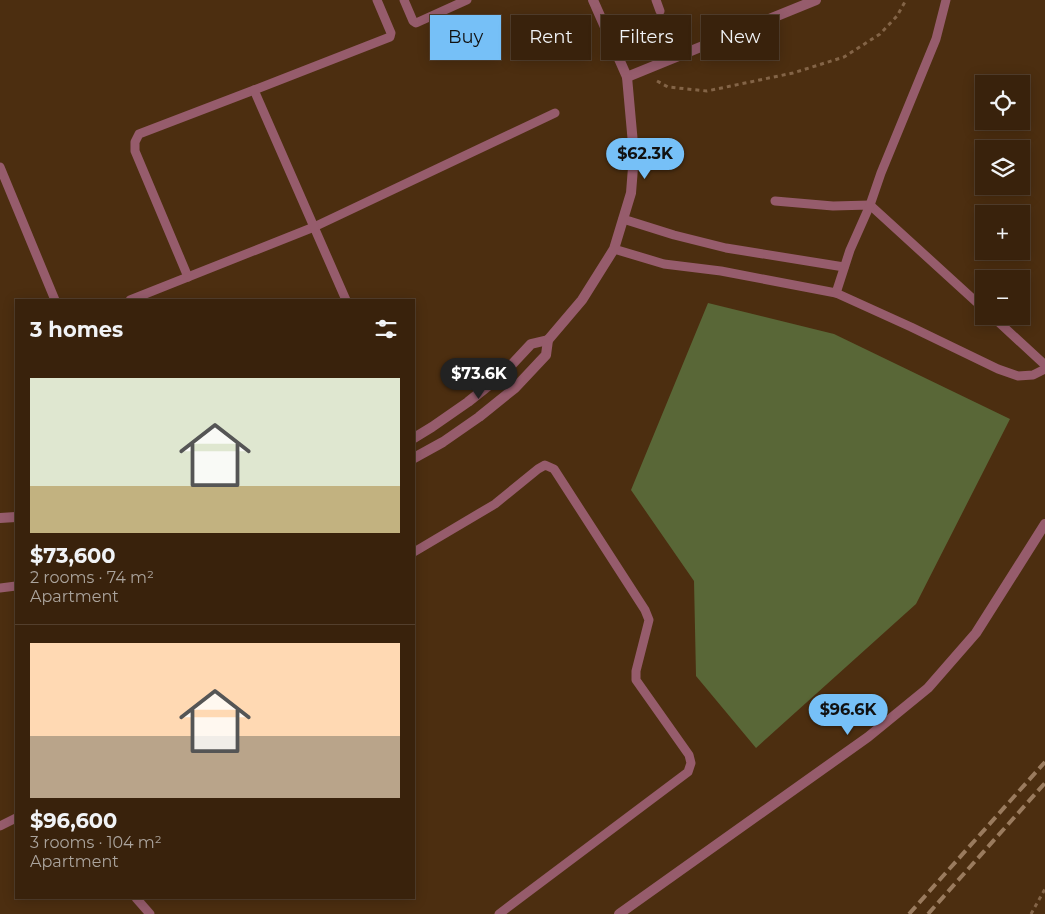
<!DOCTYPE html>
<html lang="en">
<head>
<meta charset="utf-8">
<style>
  :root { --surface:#39220c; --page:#442f1a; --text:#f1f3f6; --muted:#aba49d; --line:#533f2d; --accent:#76c0f7 }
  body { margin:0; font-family:Montserrat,sans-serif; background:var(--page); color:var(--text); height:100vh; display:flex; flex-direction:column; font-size:19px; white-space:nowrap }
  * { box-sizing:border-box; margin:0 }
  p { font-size:16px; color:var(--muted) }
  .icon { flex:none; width:28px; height:28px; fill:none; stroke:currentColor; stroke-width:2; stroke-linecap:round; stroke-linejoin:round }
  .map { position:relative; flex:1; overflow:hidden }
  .panel { position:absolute; left:15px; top:299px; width:400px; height:600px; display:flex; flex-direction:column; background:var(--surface); border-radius:0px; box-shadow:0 2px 12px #0003,0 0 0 1px var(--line) }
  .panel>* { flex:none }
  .banner { position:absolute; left:430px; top:15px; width:475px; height:45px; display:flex; gap:10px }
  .buttons { position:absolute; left:975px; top:75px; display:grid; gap:10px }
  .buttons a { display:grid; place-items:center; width:55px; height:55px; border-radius:0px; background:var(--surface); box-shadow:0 2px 12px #0003,0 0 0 1px var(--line); font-size:25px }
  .price { position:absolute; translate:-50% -42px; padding:0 11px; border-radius:18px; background:var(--accent); color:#111; font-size:16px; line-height:32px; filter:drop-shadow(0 1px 2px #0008) }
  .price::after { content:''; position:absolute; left:50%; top:30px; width:15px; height:11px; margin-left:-8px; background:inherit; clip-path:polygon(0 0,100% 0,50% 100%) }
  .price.selected { background:#222; color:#fff }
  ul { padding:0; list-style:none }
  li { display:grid; align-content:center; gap:10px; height:265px; padding:0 15px }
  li+li { border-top:1px solid var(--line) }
  li span { display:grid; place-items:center; height:155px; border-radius:0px; color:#555 }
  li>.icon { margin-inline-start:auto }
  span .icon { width:90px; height:90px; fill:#fffc; stroke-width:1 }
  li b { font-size:21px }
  h2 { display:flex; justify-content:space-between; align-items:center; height:60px; padding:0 15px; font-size:21px }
  .tag { padding:0 18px; border-radius:0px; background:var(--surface); box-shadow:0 2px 12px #0003,0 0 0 1px var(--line); font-size:18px; line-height:45px }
  .tag.selected { background:var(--accent); color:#111 }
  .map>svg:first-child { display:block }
  .green { fill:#596737 }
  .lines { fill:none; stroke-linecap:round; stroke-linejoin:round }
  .path { stroke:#836447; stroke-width:3; stroke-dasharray:4 4; stroke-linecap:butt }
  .lane { stroke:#965c6c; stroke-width:9 }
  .street { stroke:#965c6c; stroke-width:10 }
  .rail { stroke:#9a7b5e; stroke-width:4; stroke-dasharray:10 5; stroke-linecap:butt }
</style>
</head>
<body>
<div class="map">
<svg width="1045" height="914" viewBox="0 0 1045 914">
  <rect width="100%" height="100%" fill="#4c2e10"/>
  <path class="green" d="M708,303L834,334L1010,419L916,604L756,748L696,676L694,581L631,490Z"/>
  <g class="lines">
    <g class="path">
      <path d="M657,81L668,87L707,91L793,73L844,57L880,34L897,16L906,0"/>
      <path d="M1031,914L1045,889"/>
    </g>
    <g class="lane">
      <path d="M404,0L413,21L416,23L467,0"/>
      <path d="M656,0L660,11"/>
      <path d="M0,167L55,300"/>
      <path d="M775,201L833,206L870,205L984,309"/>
      <path d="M623,219L674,235L726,248L844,267"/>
      <path d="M614,249L664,264L721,271L836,293L911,327L998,369L1018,376L1033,375L1045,369"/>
      <path d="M188,277L135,151V142L139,134L254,90"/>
      <path d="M836,293L850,250L870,205L881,173L936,39L946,0"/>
      <path d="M130,300L314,227L555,113"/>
      <path d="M346,300L254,90L390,37L391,33L377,0"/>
      <path d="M992,316L1045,365"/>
      <path d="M414,552L495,504L538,469L545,465L554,469L645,610L649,620L636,671V680L689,755L691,763L688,772L499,914"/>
      <path d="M0,588L16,586"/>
      <path d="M0,826L16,818"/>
      <path d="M136,898L150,914"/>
    </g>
    <g class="street">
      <path d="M627,77L816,0"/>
      <path d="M414,438L432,427L468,402L503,374L531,344L548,340"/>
      <path d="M414,458L443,442L479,417L515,388L546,355L548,340L582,300L614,249L631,193L634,155L627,77L593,0"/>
      <path d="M0,518L16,517"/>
      <path d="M619,914L868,737L928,688L976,633L1045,524"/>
    </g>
    <g class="rail">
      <path d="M909,914L1045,762"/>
      <path d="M928,914L1045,783"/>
    </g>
  </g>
</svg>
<div class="buttons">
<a><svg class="icon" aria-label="locate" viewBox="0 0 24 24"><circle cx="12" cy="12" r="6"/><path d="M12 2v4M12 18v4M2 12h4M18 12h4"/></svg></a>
<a><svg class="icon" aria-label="layers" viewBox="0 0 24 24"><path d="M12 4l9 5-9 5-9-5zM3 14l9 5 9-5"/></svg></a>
<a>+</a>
<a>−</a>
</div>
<b class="price" style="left:645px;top:180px">$62.3K</b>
<b class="price selected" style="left:479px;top:400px">$73.6K</b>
<b class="price" style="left:848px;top:736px">$96.6K</b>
<div class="banner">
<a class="tag selected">Buy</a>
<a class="tag">Rent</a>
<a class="tag">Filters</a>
<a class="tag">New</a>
</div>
<section class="panel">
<h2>3 homes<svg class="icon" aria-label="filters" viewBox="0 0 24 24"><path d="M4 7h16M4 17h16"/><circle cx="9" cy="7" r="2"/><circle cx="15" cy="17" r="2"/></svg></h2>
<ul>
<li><span style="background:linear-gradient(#dfe7d0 70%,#c2b280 0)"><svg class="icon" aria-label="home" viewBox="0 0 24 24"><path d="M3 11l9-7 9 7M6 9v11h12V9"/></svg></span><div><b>$73,600</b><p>2 rooms · 74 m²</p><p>Apartment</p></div></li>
<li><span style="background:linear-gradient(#ffd9b3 60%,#b9a48a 0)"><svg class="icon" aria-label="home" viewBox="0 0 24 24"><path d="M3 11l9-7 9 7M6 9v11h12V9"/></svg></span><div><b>$96,600</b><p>3 rooms · 104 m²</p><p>Apartment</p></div></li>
</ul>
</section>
</div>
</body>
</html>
